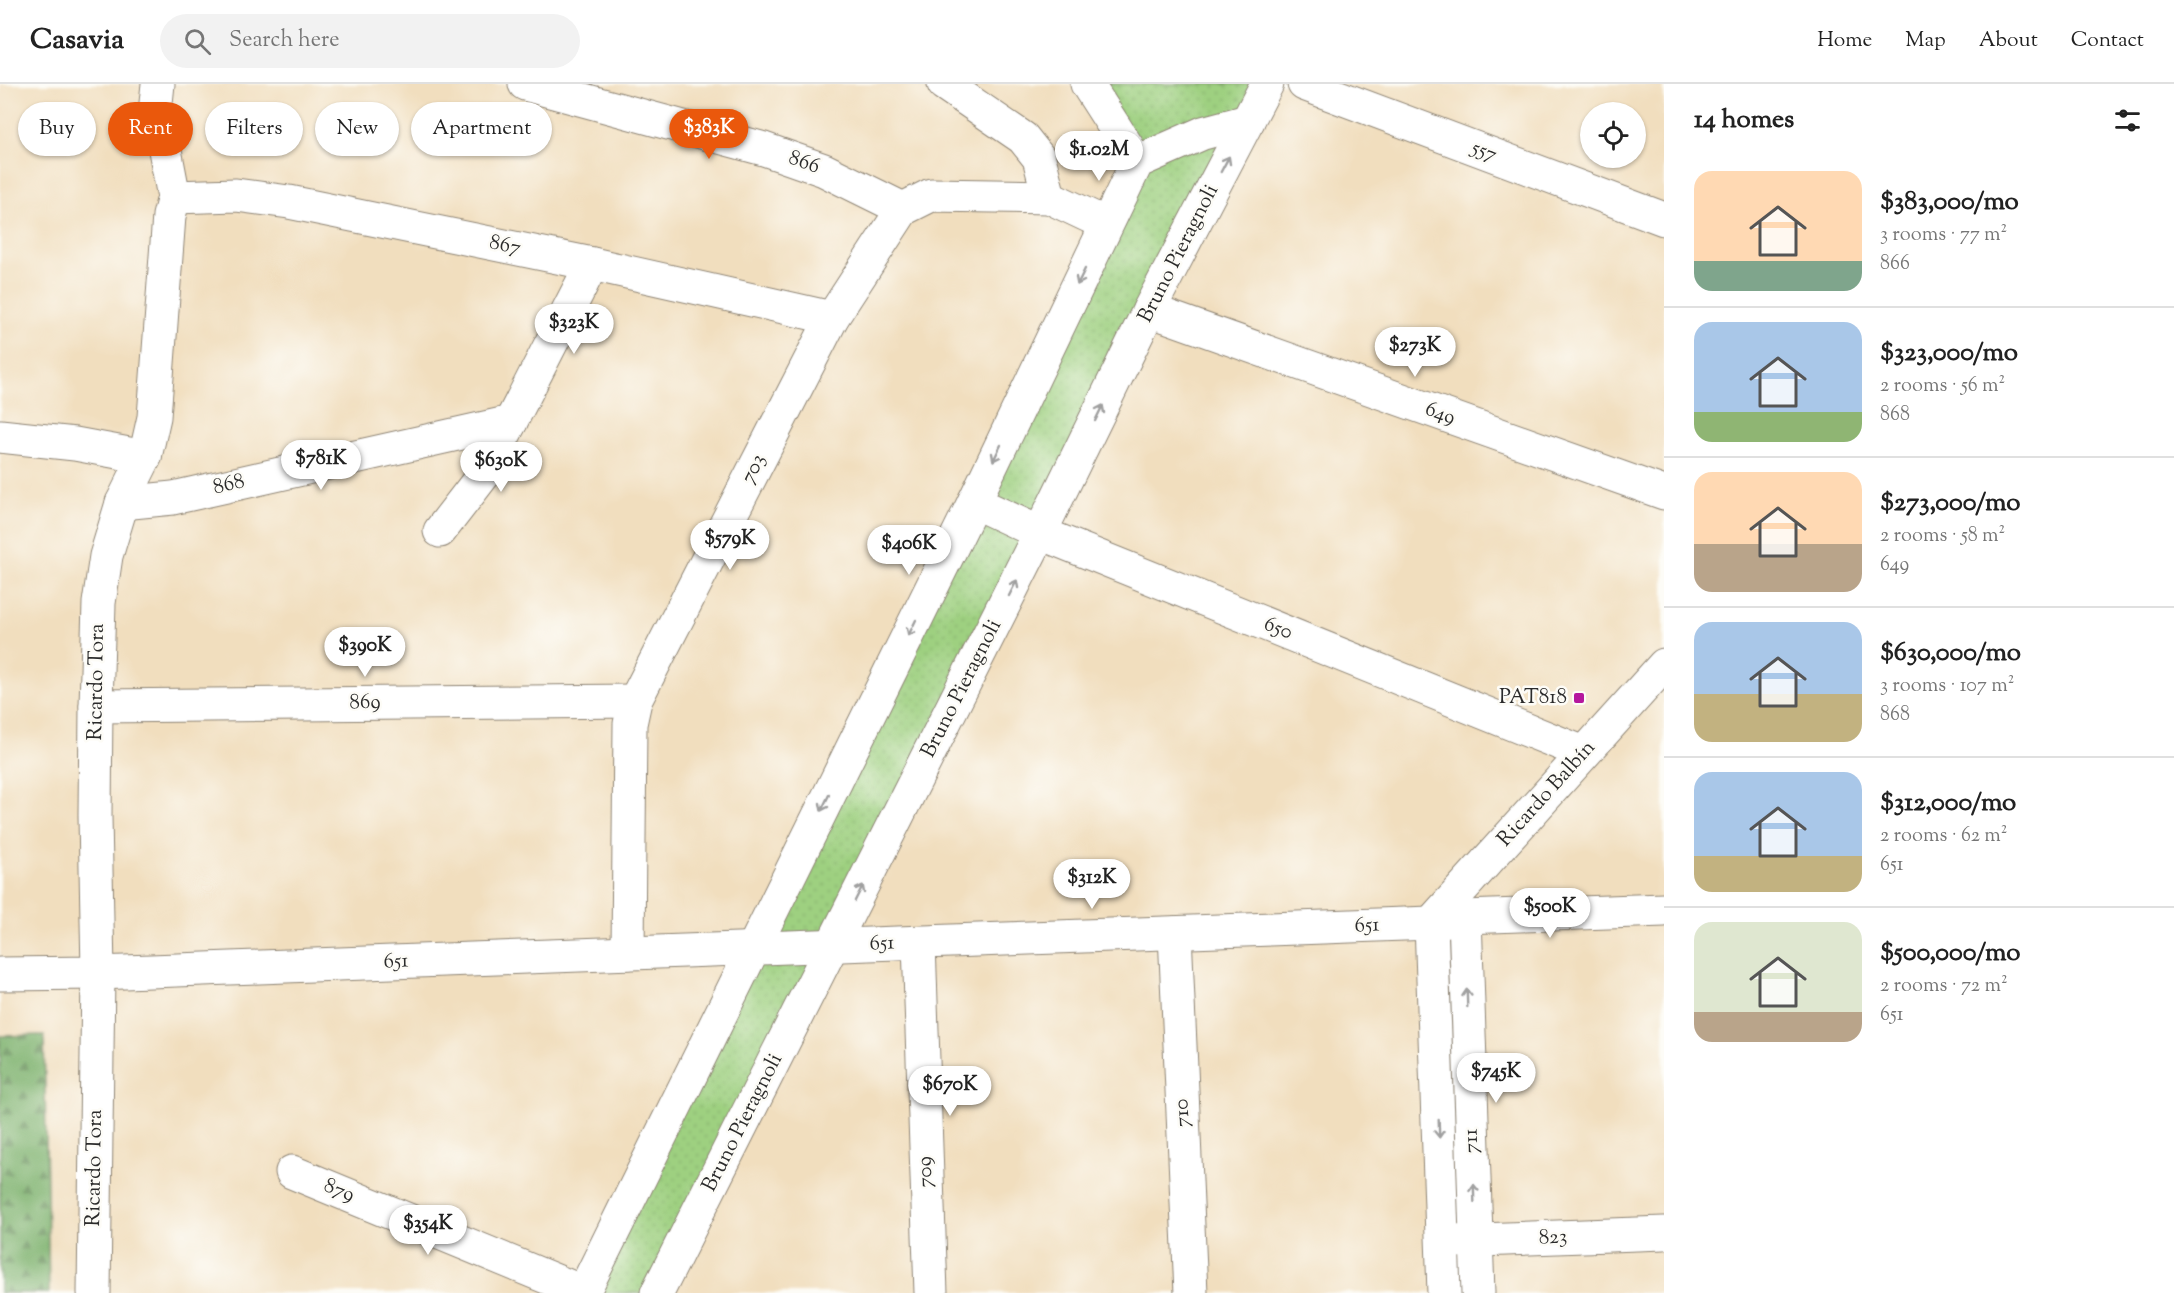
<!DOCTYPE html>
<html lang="en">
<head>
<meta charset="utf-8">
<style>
  :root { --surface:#fff; --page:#f2f2f2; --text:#222; --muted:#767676; --line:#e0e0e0; --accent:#ea580c }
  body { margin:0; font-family:"Sorts Mill Goudy",serif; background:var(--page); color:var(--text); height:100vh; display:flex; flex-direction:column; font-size:22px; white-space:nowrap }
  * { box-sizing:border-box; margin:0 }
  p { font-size:20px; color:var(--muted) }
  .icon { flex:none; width:33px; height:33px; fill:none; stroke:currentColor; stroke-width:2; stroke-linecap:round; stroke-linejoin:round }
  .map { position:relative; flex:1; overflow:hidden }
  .drawer { display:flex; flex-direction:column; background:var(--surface); width:510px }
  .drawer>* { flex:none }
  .guide { position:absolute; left:18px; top:18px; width:570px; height:54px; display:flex; gap:12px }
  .fabs { position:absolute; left:1580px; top:18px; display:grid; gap:12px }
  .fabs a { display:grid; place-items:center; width:66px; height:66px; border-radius:50%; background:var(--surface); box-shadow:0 2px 4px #0004; font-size:30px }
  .price { position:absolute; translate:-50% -51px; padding:0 14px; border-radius:21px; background:#fff; color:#222; font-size:20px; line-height:39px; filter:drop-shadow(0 2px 3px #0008) }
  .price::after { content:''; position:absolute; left:50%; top:36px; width:18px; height:14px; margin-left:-9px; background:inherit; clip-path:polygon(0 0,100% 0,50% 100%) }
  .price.selected { background:var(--accent); color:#fff }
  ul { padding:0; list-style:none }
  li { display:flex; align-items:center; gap:18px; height:150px; padding:0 30px }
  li+li { border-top:2px solid var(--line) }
  li span { display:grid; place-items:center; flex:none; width:168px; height:120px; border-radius:18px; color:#555 }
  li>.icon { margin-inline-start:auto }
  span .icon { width:72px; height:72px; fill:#fffc; stroke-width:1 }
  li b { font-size:26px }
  h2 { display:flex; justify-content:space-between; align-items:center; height:72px; padding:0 30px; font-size:26px }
  .pill { padding:0 21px; border-radius:27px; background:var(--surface); box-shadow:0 2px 4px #0004; font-size:21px; line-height:54px }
  .pill.selected { background:var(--accent); color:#fff }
  header { display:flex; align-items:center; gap:36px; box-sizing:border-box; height:84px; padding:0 30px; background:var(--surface); border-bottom:2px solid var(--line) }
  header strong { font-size:28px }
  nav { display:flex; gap:33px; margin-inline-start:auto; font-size:21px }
  .search { width:420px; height:54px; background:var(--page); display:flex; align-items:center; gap:15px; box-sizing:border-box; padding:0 21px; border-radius:33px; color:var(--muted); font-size:22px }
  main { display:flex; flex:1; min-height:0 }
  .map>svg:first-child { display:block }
  .grass { fill:url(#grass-dots); stroke:#647e56; stroke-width:1.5 }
  .forest { fill:url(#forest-firs); stroke:#546e4c; stroke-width:1.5 }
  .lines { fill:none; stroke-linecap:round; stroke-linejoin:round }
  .minor-casing { stroke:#8e8474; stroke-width:35 }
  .minor { stroke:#fff; stroke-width:33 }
  .oneway { stroke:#a0a0a0 }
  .poi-dot { fill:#b5179e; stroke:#fdfcf7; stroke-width:2 }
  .labels { text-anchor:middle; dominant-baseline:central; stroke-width:5; stroke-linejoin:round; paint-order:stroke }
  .street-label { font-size:21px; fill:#2b2b2b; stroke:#fdfcf7 }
  .poi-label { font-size:21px; fill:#2b2b2b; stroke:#fdfcf7; text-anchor:end }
</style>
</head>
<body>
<header>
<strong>Casavia</strong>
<div class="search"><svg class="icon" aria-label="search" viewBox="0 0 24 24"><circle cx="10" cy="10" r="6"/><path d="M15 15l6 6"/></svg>Search here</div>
<nav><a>Home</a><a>Map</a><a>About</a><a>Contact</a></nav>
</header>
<main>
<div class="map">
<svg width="1664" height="1209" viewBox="0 0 1664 1209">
  <defs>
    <pattern id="grass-dots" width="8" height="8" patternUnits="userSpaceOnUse" patternTransform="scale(1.5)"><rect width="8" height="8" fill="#9ed080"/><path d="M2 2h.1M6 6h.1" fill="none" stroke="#88b36f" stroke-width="1.8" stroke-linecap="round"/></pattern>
    <pattern id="forest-firs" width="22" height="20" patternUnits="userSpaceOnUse" patternTransform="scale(1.5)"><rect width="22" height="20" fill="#7eb26e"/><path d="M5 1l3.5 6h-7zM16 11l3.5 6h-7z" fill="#67915b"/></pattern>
  </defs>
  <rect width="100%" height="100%" fill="#fdfcf7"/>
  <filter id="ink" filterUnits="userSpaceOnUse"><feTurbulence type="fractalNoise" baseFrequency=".0167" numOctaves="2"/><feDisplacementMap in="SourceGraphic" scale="12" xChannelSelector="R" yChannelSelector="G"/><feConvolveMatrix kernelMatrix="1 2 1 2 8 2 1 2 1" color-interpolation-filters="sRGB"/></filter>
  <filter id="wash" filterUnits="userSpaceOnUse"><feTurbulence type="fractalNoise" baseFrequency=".008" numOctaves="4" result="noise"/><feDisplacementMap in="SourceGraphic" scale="24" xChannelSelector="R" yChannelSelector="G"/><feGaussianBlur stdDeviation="1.35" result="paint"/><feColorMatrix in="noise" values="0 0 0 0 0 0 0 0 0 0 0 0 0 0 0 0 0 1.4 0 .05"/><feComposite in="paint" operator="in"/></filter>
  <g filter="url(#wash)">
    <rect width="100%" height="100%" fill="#f1debe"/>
    <path class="grass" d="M1087,0H1267L657,1209H585L1137,78Z"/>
    <path class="forest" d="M44,951L49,1209H0V952Z"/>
  </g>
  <g filter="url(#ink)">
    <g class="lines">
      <g class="minor-casing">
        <g id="minor">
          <path d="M525,0L764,65L824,86L903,125"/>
          <path d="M944,0L1023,54L1039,74L1049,113"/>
          <path d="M1087,0L1137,78"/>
          <path d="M1304,0L1664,135"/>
          <path d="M174,113L236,111L289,118L592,180L832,234"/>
          <path d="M1149,226L1664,409"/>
          <path d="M0,352L75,360L145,373"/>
          <path d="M974,418L1040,449L1584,669"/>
          <path d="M122,419L173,414L511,338"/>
          <path d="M440,447L484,390L592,180"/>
          <path d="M96,622L635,617"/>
          <path d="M1465,833L1478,1209"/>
          <path d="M1431,839L1444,1209"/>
          <path d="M1431,839L1664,581"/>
          <path d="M1175,849L1191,1209"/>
          <path d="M919,859L931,1209"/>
          <path d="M628,869L630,640L635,617L832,234L903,125L931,111L1049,113L1106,140"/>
          <path d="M0,890L98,889L1431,839L1465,833L1664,826"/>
          <path d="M292,1088L585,1209"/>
          <path d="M1454,1157L1664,1149"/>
          <path d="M94,1209L98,889L95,732L96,622L99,519L106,472L122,419L145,373L154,333L169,132L174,113L156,19L158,0"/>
          <path d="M583,1209L974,418L1137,78L1203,49L1248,37"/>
          <path d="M657,1209L1040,449L1149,226L1267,0"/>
        </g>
      </g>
      <use href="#minor" class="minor"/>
    </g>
    <defs><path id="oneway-shaft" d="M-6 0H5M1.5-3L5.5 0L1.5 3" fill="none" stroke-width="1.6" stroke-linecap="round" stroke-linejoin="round" transform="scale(1.5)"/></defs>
    <g class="oneway">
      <use href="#oneway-shaft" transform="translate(1225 80) rotate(-62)"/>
      <use href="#oneway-shaft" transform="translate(1081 193) rotate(116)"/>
      <use href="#oneway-shaft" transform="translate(1099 329) rotate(-64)"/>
      <use href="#oneway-shaft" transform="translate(997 369) rotate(116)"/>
      <use href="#oneway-shaft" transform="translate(1013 504) rotate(-63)"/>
      <use href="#oneway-shaft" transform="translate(912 544) rotate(116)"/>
      <use href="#oneway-shaft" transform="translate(825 719) rotate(116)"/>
      <use href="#oneway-shaft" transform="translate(859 809) rotate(-63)"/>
      <use href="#oneway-shaft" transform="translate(1467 914) rotate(-92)"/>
      <use href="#oneway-shaft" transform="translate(1439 1045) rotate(88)"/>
      <use href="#oneway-shaft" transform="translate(1474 1109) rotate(-92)"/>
    </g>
  </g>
  <rect class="poi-dot" x="1573" y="608" width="12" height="12" rx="3"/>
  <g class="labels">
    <g class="street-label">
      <text transform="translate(1484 68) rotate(21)">557</text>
      <text transform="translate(804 79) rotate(20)">866</text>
      <text transform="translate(505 162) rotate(12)">867</text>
      <text transform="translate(1179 170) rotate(-63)">Bruno Pieragnoli</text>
      <text transform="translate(1440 330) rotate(20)">649</text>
      <text transform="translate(754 385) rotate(-63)">703</text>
      <text transform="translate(229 401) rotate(-13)">868</text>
      <text transform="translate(1278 545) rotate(22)">650</text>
      <text transform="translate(97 598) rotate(-89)">Ricardo Tora</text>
      <text transform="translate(962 605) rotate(-63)">Bruno Pieragnoli</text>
      <text transform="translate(365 619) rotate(-1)">869</text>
      <text transform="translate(1547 710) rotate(-48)">Ricardo Balbín</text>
      <text transform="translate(1367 842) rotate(-2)">651</text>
      <text transform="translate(882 860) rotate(-2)">651</text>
      <text transform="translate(396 878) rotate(-2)">651</text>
      <text transform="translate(1183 1029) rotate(-93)">710</text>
      <text transform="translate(743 1039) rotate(-63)">Bruno Pieragnoli</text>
      <text transform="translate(1472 1057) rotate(-92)">711</text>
      <text transform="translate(95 1084) rotate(-89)">Ricardo Tora</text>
      <text transform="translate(926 1088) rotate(-92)">709</text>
      <text transform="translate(339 1107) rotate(22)">879</text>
      <text transform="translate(1553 1154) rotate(-2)">823</text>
    </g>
    <g class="poi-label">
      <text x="1567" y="614">PAT818</text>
    </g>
  </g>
</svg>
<div class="fabs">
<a><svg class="icon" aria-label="locate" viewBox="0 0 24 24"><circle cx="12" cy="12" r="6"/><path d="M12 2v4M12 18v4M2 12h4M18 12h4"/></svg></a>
</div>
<b class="price selected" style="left:709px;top:76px">$383K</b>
<b class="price" style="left:1099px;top:98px">$1.02M</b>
<b class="price" style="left:574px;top:271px">$323K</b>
<b class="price" style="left:1415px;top:294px">$273K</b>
<b class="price" style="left:321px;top:407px">$781K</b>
<b class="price" style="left:501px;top:409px">$630K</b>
<b class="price" style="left:730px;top:487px">$579K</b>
<b class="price" style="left:909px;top:492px">$406K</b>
<b class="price" style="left:365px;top:594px">$390K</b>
<b class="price" style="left:1092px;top:826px">$312K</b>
<b class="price" style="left:1550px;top:855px">$500K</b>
<b class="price" style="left:1496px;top:1020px">$745K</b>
<b class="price" style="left:950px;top:1033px">$670K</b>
<b class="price" style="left:428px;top:1172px">$354K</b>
<div class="guide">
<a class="pill">Buy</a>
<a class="pill selected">Rent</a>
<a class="pill">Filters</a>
<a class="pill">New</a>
<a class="pill">Apartment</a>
</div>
</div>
<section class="drawer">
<h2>14 homes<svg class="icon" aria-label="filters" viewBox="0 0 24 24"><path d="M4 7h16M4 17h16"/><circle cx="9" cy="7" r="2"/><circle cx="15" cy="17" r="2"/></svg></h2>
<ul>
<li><span style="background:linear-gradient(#ffd9b3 75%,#7fa58c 0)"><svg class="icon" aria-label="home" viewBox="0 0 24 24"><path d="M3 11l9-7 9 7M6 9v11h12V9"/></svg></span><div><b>$383,000/mo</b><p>3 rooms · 77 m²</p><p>866</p></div></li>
<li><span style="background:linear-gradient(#a9c7e8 75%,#8fb573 0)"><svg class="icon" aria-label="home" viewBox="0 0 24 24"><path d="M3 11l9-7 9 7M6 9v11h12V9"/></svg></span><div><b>$323,000/mo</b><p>2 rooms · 56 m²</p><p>868</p></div></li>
<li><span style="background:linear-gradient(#ffd9b3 60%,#b9a48a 0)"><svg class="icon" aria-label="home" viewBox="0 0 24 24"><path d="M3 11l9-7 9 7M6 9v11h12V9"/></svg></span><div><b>$273,000/mo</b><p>2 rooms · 58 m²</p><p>649</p></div></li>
<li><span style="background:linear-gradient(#a9c7e8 60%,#c2b280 0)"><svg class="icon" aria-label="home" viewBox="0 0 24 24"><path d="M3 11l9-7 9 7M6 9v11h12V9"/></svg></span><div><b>$630,000/mo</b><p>3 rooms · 107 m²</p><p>868</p></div></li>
<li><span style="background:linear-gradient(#a9c7e8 70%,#c2b280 0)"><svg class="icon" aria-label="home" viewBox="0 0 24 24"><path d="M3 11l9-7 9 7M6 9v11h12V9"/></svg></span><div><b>$312,000/mo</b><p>2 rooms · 62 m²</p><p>651</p></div></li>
<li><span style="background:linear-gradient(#dfe7d0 75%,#b9a48a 0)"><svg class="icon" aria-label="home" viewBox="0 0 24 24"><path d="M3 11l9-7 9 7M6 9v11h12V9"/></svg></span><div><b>$500,000/mo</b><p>2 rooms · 72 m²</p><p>651</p></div></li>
</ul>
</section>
</main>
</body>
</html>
